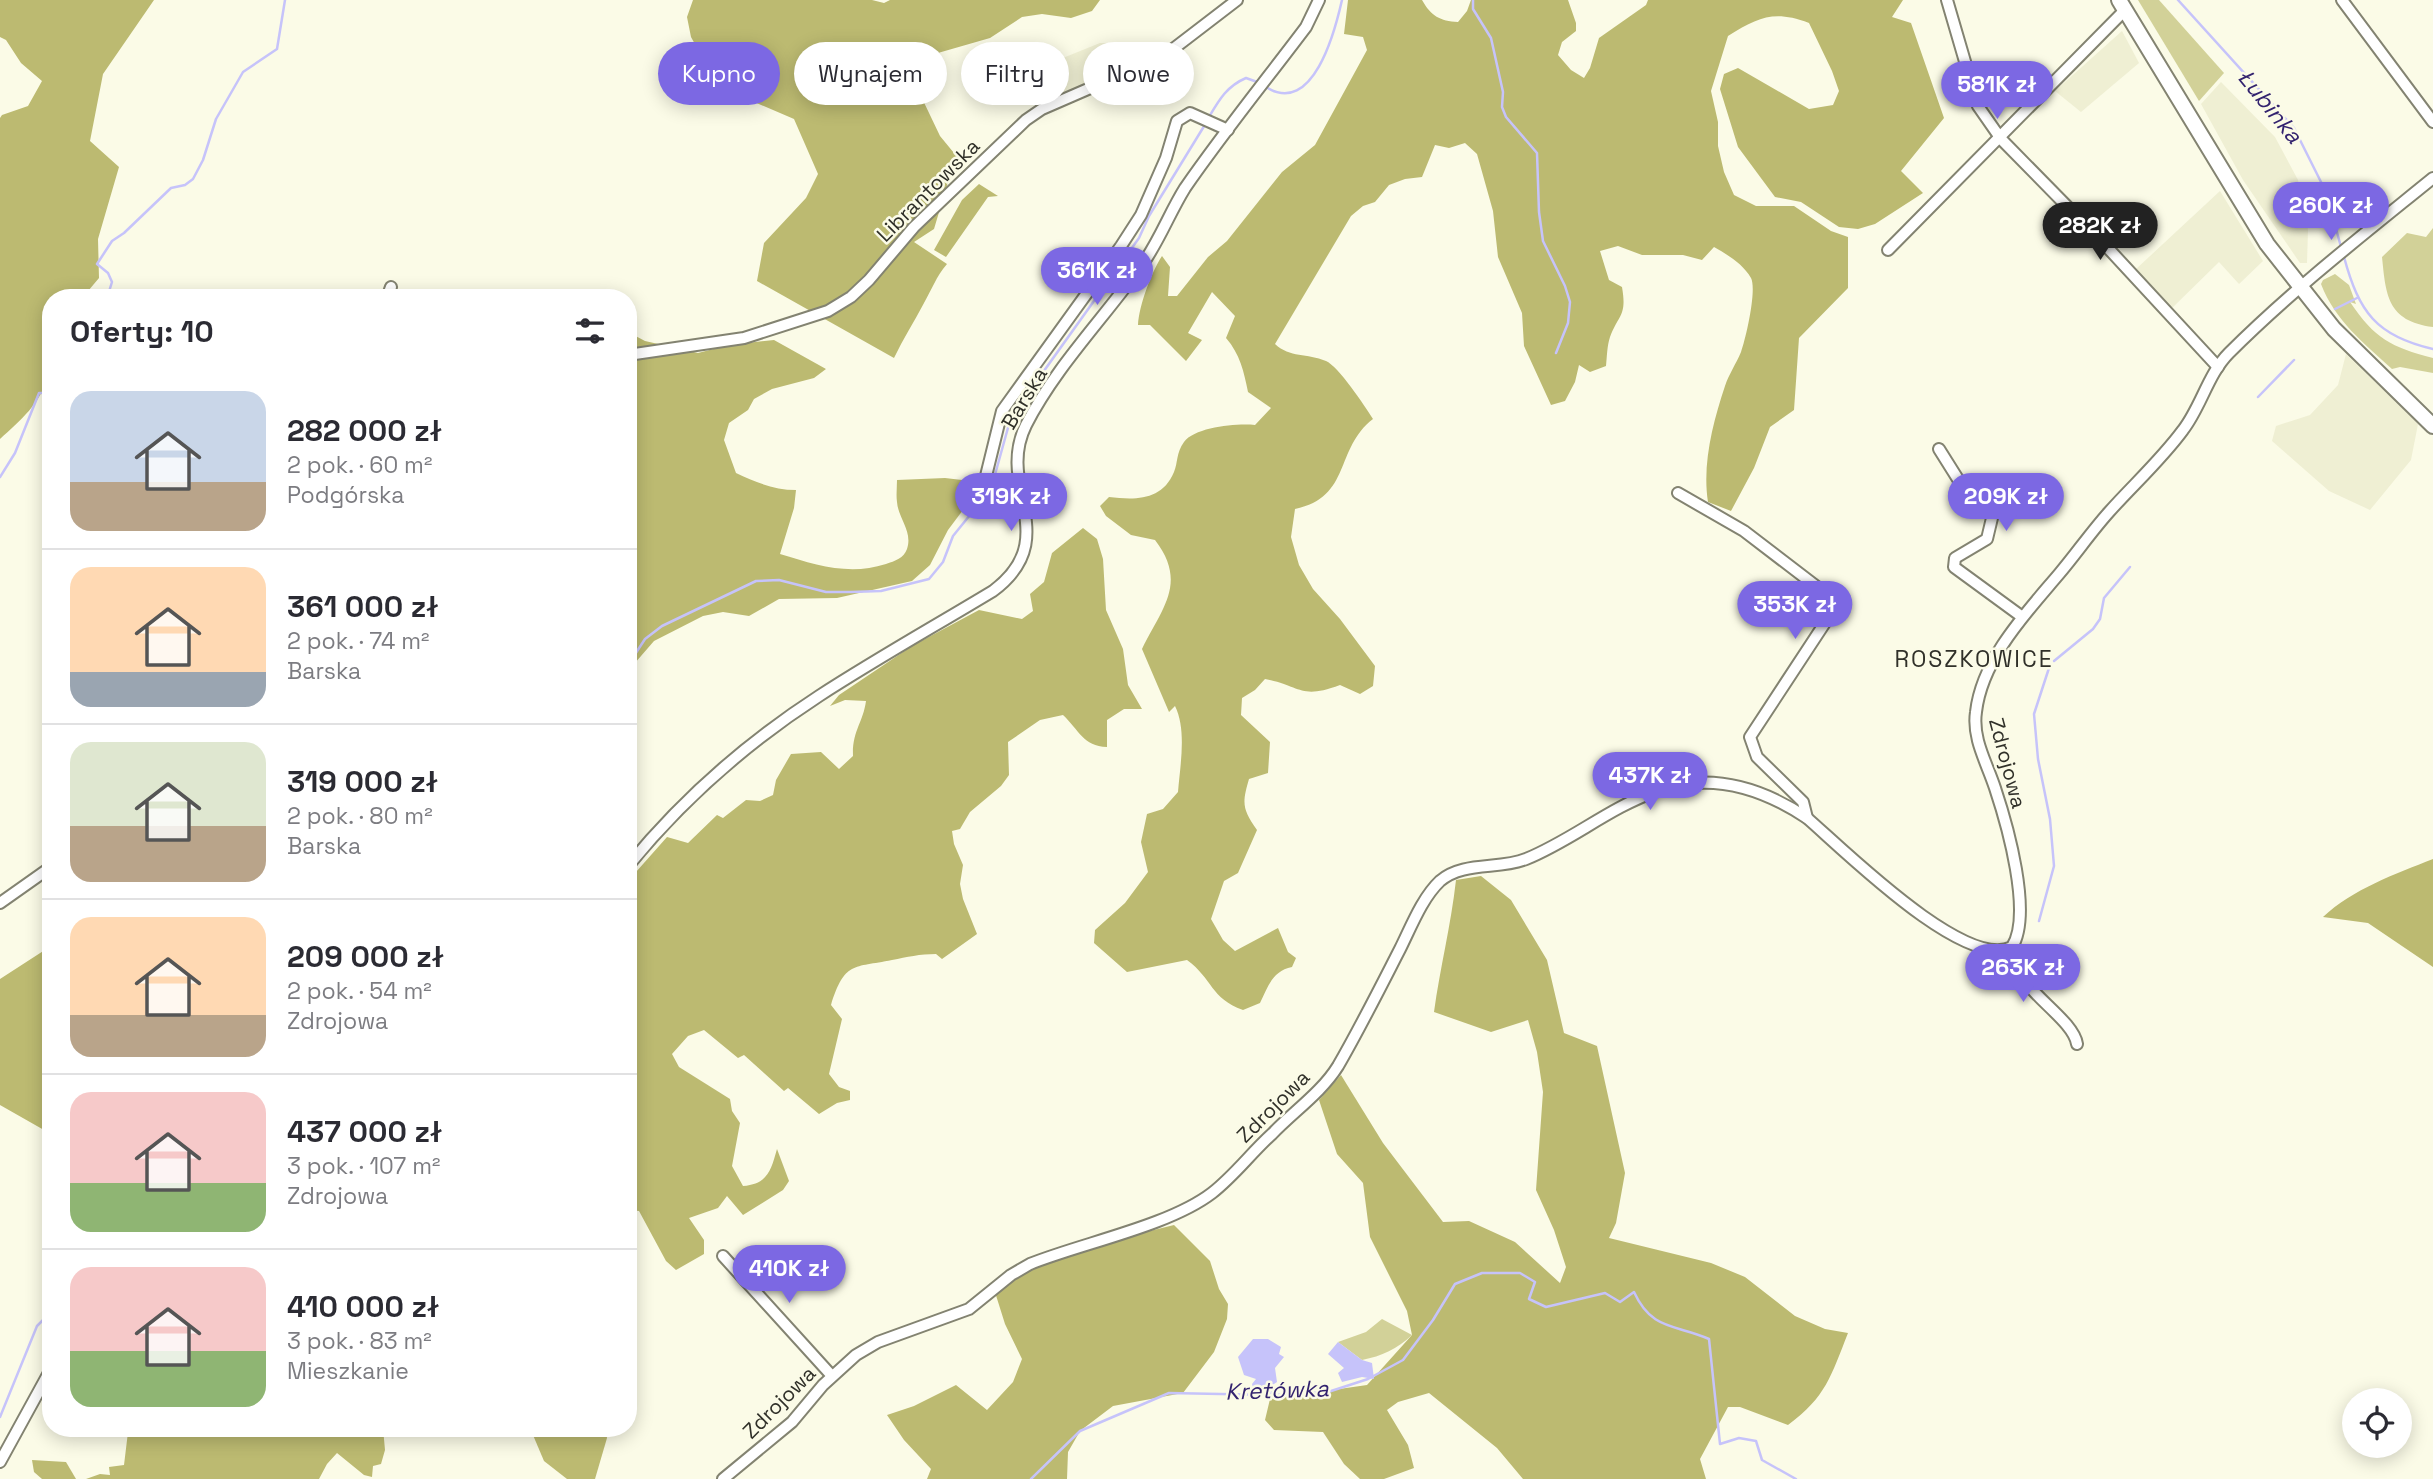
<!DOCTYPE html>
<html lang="pl">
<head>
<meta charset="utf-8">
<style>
  :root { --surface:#fff; --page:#f2f2f3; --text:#2b2b33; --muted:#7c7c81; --line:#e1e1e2; --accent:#7c68e3 }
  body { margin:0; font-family:"Space Grotesk",sans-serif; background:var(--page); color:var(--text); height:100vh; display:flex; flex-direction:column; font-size:26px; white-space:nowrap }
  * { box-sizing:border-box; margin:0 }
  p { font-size:23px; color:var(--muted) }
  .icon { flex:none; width:38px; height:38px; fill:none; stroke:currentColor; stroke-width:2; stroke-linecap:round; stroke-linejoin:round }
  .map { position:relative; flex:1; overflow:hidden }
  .details { position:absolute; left:42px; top:289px; width:595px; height:1148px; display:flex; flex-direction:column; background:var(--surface); border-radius:28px; box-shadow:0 4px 18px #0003 }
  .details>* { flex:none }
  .top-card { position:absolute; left:658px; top:42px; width:665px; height:63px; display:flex; gap:14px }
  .buttons { position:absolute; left:2342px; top:1388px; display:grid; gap:14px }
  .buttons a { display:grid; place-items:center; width:70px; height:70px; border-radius:50%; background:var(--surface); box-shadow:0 4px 18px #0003; font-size:35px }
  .price { position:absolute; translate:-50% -60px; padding:0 16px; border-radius:24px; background:var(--accent); color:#fff; font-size:23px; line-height:46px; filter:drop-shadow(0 2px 4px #0008) }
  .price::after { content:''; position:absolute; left:50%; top:42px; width:21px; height:16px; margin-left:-10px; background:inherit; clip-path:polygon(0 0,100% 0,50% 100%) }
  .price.on { background:#222; color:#fff }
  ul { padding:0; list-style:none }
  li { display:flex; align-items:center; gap:21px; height:175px; padding:0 28px }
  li+li { border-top:2px solid var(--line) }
  li span { display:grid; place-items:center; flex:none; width:196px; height:140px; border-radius:21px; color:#555 }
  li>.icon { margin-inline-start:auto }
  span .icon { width:84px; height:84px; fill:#fffc; stroke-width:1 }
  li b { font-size:30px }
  h2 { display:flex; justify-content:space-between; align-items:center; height:84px; padding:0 28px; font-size:30px }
  .pill { padding:0 24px; border-radius:32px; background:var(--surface); box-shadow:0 4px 18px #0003; font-size:24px; line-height:63px }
  .pill.on { background:var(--accent); color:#fff }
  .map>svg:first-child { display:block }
  .built { fill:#efefd3 }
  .green { fill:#d2d198 }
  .forest { fill:#bcba71 }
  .water { fill:#c6c3fa }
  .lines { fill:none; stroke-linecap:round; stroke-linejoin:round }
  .stream { stroke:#c6c3fa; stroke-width:2.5 }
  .minor-casing { stroke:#838371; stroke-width:14 }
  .major-casing { stroke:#838371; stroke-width:18 }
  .minor { stroke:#fff; stroke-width:10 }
  .major { stroke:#fff; stroke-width:14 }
  .labels { text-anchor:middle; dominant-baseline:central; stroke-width:5; stroke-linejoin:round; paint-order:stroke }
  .street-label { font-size:21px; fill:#303029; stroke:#fbfbe7 }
  .water-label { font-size:23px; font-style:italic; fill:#33236f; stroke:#fbfbe7 }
  .neighbourhood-label { font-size:23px; letter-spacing:2px; fill:#303029; stroke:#fbfbe7 }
</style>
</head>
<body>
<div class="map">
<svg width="2433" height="1479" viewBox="0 0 2433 1479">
  <rect width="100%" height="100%" fill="#fbfbe7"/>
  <g class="built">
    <path d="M2122,31L2139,63L2081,112L2055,91Z"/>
    <path d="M1100,43H1110L1119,67L1058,96L1035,84L1038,68Z"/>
    <path d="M2221,82L2275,137L2298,180L2308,230L2307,263H2300L2243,180L2201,104Z"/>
    <path d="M2220,191L2263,261L2239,284L2219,262L2170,310L2135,270Z"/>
    <path d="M2346,354L2418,424L2411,460L2370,510L2329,491L2272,441L2276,426L2310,415L2338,385Z"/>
  </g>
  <g class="green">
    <path d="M2138,0H2159L2224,73L2199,101Z"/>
    <path d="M2433,228V327C2387,321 2386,295 2382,257L2407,233L2426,237Z"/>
    <path d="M2335,274L2349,285L2356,304L2350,302C2375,339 2391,347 2433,358V373L2400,367L2392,369C2364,343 2335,321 2321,284L2323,280Z"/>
    <path d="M1382,1319L1412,1335C1397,1349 1382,1356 1362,1360L1338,1342L1366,1332Z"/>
  </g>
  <g class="forest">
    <path d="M0,0H154L103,74L90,141L119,167L98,239L99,278L83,297L51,298V348C45,358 51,366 48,376C41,403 20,421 0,439V118L2,115L28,106L42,81L21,63L6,40L0,37Z"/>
    <path d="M693,0H872L884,3L890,0H1100L1092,11L1071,18L1042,14L1022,17L990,38L924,57L909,71L940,136L963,164L948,182L934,229L914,242L947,264C936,277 932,289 924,303C914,322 903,339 894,358L757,281L764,243L806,198L818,174L794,119L738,95L701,55L691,37L687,17Z"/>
    <path d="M1348,0H1422C1431,16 1440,21 1458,22L1467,11L1471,0H1568L1576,23V31L1562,42L1558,55L1571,70L1584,78L1590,68L1599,38L1646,5L1648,0H1903L1892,17L1911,23L1944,118L1901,171L1923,193L1875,224L1858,229L1839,227L1801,202L1775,197L1738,147L1720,89L1724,74L1738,68L1809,109L1833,105L1839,91L1832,71L1809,23C1774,10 1759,17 1728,36L1711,91L1718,122V146L1724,172L1734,195L1756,206H1794L1831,231L1848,237V288L1799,338L1794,410L1770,427L1754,468L1731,511L1708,502C1702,464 1713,422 1725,386C1729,374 1736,364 1741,352C1746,338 1757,290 1751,278C1743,264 1728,255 1714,247L1702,260L1683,255H1642L1618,246L1600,251L1609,280L1622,287C1627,316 1619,314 1610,337C1607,346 1607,357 1606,366L1590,372L1579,365L1575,382L1565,401L1551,405L1524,346L1522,313L1498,257L1493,211L1477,154L1465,143L1449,148L1435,145L1422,177L1405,179L1389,185L1375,202L1363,206L1351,216L1275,344C1290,358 1307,353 1326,361C1338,366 1365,406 1373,419C1334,449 1352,497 1295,509L1291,537L1299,565L1313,589L1340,619L1375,666L1373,686L1360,694L1340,685C1300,700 1301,686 1265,679L1255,690L1242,698L1241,715L1270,742L1268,773L1249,779C1242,803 1242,809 1257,830L1238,873L1224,881L1211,919L1223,940L1235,951L1278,928L1288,952L1296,958L1292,967C1272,971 1268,987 1260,1003L1243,1010C1210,998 1213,979 1187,960L1127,972L1094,943L1095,930L1125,903L1148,872L1141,842L1147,814L1163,809L1178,792C1180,766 1187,730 1175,706L1169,712L1142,649C1162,608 1188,583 1155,540L1131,535L1106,516L1100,506L1109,497C1135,500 1162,501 1174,472C1178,462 1176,453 1184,442C1195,427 1237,423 1255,425L1271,408L1248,392C1244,372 1240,354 1226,338L1235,316L1212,292L1188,333L1202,340L1186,361L1150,325H1138C1139,306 1151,273 1162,256L1170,267L1168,296H1177L1208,257L1227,241L1282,172L1315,145L1367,50L1363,37L1344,34Z"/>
    <path d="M979,184L998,196L988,197L946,257L934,250L962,200Z"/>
    <path d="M628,332L645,341L698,353L729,345L774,340L826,369L814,378L772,389L754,399L748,410L729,423L724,440L736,473C755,482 774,490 796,490L794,508L780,554C816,565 849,576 886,564C895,561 904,558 907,549C913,531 898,518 897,502C896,495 897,487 897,480L945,478L979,482L972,498L948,530L930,565L912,581L837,598L779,599L749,616L723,612L703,616L654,641L628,671Z"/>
    <path d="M1083,528L1097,539L1103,559L1106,610L1123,649L1128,685L1142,709H1124L1107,720V747C1083,746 1079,730 1063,715L1040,720L1008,742L1009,775L1001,786L970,812L960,829L952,831L954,844L963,865L960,884L963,899L977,934L942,959L936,954C920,954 907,957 892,960C853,968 845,961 831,1005L842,1019L829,1074L839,1087L850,1091V1100L837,1103L819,1114L788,1088L784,1091L744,1055L738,1058L704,1030L688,1036L672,1054L679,1067L730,1099L732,1111L740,1123L732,1166L743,1186C768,1184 771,1170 777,1149L789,1181L783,1190L743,1215L727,1196L718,1208L689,1218L704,1240V1254L676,1270L666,1261L639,1211L628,1210V881L667,837L688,843L717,815L723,818L746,800L760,801L773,795L776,780L791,754L821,752L839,769L853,756C852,731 863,723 866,701L845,700L830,706L839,695L912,646L979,610L1022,619L1033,611L1030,594L1044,582L1052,553Z"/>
    <path d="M2433,859V967L2368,923L2323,917C2353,889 2395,874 2433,859Z"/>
    <path d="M1481,876L1511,900L1547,960L1564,1033L1597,1046L1625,1173L1616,1223L1609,1238L1711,1263L1745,1277L1795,1316L1825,1329L1848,1333C1831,1376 1826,1397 1788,1425L1740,1407H1728L1700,1459L1706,1479H1523L1497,1448L1429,1393L1398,1402L1387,1410L1408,1445L1414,1468L1384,1479H1360L1344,1464L1323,1432L1274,1430L1265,1420L1270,1399L1367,1385L1412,1335L1407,1311L1370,1237L1363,1183L1337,1154L1319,1100L1341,1075L1383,1143L1443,1222L1469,1221L1515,1242L1560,1283L1566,1267L1554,1230L1536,1190L1543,1092L1537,1052L1528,1020L1491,1032L1434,1012C1440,968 1451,925 1456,880Z"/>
    <path d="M51,946V1034L46,1040L44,1062L51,1066V1134L0,1105V979Z"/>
    <path d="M1174,1225L1210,1261L1219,1289L1228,1304L1227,1319L1214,1352L1183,1393L1113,1406L1080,1431L1068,1452L1067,1479H927L931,1469L904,1440L887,1415L914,1406L956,1385L987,1410L1013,1382L1022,1359L1005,1324L994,1289L1069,1251Z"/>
    <path d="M126,1428H383L385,1450L381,1464L373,1466L372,1477L364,1475L337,1453L327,1464L319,1479H86L100,1474L110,1475L109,1467L124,1465L128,1432Z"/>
    <path d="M530,1428H606L607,1438L595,1479H567L544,1461Z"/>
    <path d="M32,1460L66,1462L76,1479H42L34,1472Z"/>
  </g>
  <g class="water">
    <path d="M1253,1339H1268L1281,1347L1279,1354L1284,1357L1275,1368L1277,1382L1271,1386L1273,1390L1270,1399L1254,1391L1252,1384L1256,1379L1244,1375L1238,1357Z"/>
    <path d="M1338,1342L1362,1360L1372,1363L1374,1379L1362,1377L1342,1382L1338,1373L1344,1368L1328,1354Z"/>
  </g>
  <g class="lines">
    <g class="stream">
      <path d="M1473,0V9L1491,38L1503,92L1502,107L1506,117L1537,153L1539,212L1543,241L1565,286L1570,302L1568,323L1556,353"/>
      <path d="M2178,0L2294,128L2326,192L2341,247"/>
      <path d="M1266,87C1313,117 1335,31 1342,0"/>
      <path d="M1209,117C1219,100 1227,86 1246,78L1260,83"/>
      <path d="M2344,257C2359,312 2376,336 2433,349"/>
      <path d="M107,298L112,282L108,273L97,264L112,241L124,233L171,188L185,185L193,179L203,160L216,119L243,72L277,49L285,0"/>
      <path d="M2335,309L2357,298"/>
      <path d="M2258,397L2294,360"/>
      <path d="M0,477L15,453L39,393H51"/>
      <path d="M2054,661L2093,629L2100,619L2104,598L2130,567"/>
      <path d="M628,665L645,639L662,626L756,581L779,580L826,592H851L881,591L929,579L943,562L953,536L991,489L1011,417L1139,238L1149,216L1206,123"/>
      <path d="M2039,921L2054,866L2050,819L2038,759L2034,714L2049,668"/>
      <path d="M0,1417L37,1326L51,1312"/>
      <path d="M1031,1479L1080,1431L1169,1393L1275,1395L1328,1392L1368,1379L1403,1360L1433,1320L1455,1284L1482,1273H1520L1535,1282L1529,1299L1546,1307L1605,1293L1620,1302L1634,1292C1652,1331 1675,1324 1709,1339L1720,1444L1739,1438L1756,1441L1762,1460L1796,1479"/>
    </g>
    <g class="minor-casing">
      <g id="minor">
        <path d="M1947,0L1978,106L2001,139L2106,246L2218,367"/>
        <path d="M2342,0L2433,122"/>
        <path d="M1888,250L2125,10"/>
        <path d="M387,298L391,287"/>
        <path d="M628,355L744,338L828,311L851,297L869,280L914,227L1026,120L1042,109L1164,56L1237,0"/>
        <path d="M1939,449L1961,484L1985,506L1992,518L1987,539L1955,558L1954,567L2021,616"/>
        <path d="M985,480L1002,411L1121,246L1141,215L1166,158L1177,121L1190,113L1228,130"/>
        <path d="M1678,493L1744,531L1838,603L1750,737L1757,757L1803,802L1807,818"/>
        <path d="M628,866C682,800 748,742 819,696C876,659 935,626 993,591C1064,538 995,487 1026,425C1056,366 1106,316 1144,262C1160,239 1170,212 1185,188C1223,133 1266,80 1306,27L1319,0"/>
        <path d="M0,903L51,867"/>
        <path d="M2012,947C2017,960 2019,972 2027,983C2039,1001 2074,1024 2077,1044"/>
        <path d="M723,1256L832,1376"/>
        <path d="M0,1462L51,1369"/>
        <path d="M723,1479L792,1422L823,1385L856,1355L878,1342L969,1309L1011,1275L1030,1264C1082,1243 1169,1226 1212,1193C1234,1176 1251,1153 1272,1134C1293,1112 1322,1092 1338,1066C1360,1028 1380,988 1400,949C1411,927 1422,898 1440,881C1463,861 1499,870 1526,859C1571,841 1610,807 1657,791C1710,772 1762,788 1807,818C1843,849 1965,971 2012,947C2033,914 2007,824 1995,788C1987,763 1972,739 1976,712C1982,659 2026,613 2059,574C2076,554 2091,532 2109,512C2133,485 2161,460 2183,430C2201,407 2208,374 2229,353C2292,290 2364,234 2433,178"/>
      </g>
    </g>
    <g class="major-casing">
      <path id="major" d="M2119,0L2267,244L2334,329L2433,426"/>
    </g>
    <use href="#minor" class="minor"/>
    <use href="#major" class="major"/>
  </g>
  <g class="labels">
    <g class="street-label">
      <text transform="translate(928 190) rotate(-45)">Librantowska</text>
      <text transform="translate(1024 398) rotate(-59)">Barska</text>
      <text transform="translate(2008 763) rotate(75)">Zdrojowa</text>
      <text transform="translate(1273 1106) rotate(-45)">Zdrojowa</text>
      <text transform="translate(779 1402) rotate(-45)">Zdrojowa</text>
    </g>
    <g class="water-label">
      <text transform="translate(2270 106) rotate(51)">Łubinka</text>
      <text transform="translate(1277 1390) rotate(-2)">Kretówka</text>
    </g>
    <g class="neighbourhood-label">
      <text x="1974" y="659">ROSZKOWICE</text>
    </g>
  </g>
</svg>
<div class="buttons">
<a><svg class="icon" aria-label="locate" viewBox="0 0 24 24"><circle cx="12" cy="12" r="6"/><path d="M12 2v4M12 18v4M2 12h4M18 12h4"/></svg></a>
</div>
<b class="price" style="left:1997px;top:121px">581K zł</b>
<b class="price" style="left:2331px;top:242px">260K zł</b>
<b class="price on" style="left:2100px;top:262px">282K zł</b>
<b class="price" style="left:1097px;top:307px">361K zł</b>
<b class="price" style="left:1011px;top:533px">319K zł</b>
<b class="price" style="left:2006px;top:533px">209K zł</b>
<b class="price" style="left:1795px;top:641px">353K zł</b>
<b class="price" style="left:1650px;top:812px">437K zł</b>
<b class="price" style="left:2023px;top:1004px">263K zł</b>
<b class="price" style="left:789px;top:1305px">410K zł</b>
<div class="top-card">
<a class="pill on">Kupno</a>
<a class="pill">Wynajem</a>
<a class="pill">Filtry</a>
<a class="pill">Nowe</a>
</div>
<section class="details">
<h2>Oferty: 10<svg class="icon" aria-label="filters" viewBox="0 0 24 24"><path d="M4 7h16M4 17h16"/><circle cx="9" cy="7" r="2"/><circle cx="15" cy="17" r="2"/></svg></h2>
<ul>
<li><span style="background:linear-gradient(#c9d6e8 65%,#b9a48a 0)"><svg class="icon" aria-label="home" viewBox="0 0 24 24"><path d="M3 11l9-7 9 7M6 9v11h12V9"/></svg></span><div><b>282 000 zł</b><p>2 pok. · 60 m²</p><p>Podgórska</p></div></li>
<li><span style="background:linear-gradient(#ffd9b3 75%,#9aa5b1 0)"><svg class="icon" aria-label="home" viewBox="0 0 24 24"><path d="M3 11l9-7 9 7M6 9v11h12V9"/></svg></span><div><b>361 000 zł</b><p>2 pok. · 74 m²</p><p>Barska</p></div></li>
<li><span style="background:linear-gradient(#dfe7d0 60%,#b9a48a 0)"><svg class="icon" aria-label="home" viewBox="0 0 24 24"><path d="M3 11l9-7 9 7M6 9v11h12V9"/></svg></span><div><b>319 000 zł</b><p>2 pok. · 80 m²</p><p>Barska</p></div></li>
<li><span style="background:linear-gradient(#ffd9b3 70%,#b9a48a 0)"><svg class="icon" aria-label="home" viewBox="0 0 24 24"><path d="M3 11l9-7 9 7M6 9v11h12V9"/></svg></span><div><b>209 000 zł</b><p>2 pok. · 54 m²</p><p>Zdrojowa</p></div></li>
<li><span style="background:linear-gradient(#f6c9c9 65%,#8fb573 0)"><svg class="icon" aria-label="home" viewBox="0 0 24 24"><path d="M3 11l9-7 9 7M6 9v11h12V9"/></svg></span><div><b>437 000 zł</b><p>3 pok. · 107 m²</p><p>Zdrojowa</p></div></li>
<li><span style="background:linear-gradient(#f6c9c9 60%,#8fb573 0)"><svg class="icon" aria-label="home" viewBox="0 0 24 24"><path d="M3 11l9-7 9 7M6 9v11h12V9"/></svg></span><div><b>410 000 zł</b><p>3 pok. · 83 m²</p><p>Mieszkanie</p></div></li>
</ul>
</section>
</div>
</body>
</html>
